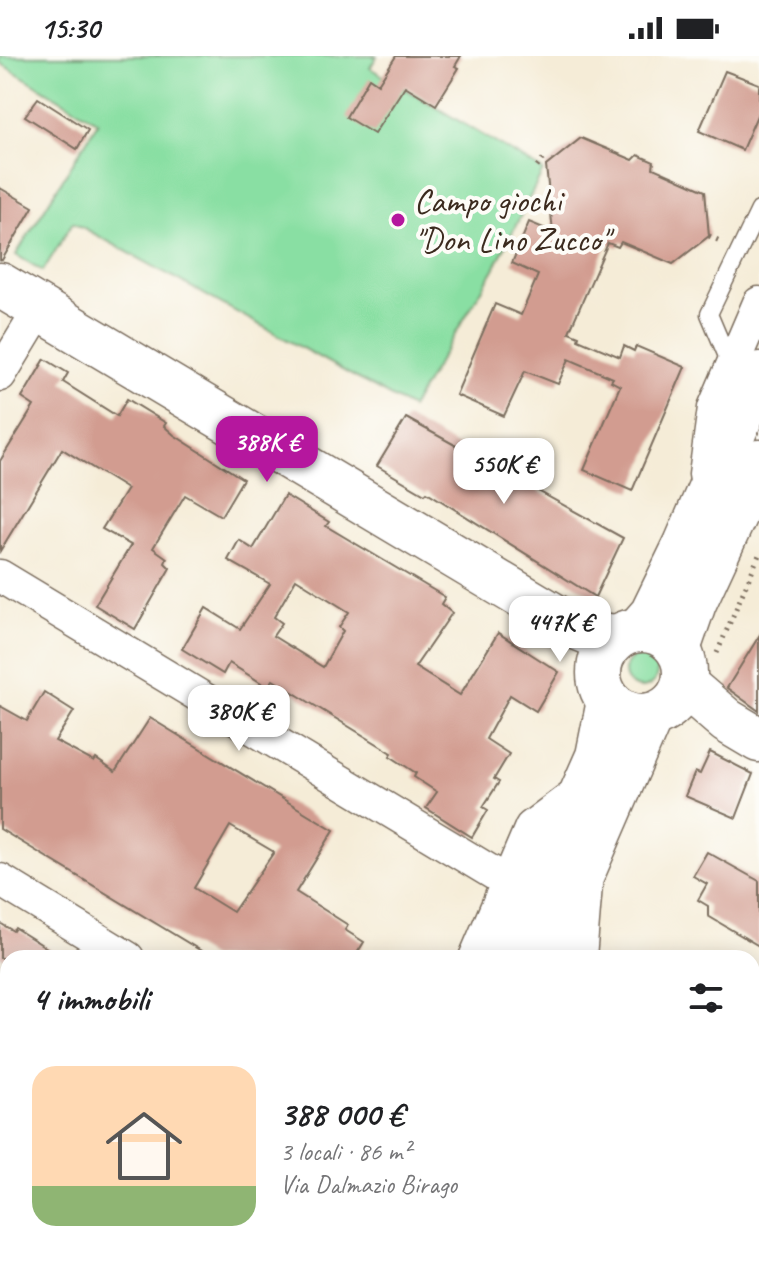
<!DOCTYPE html>
<html lang="it">
<head>
<meta charset="utf-8">
<style>
  :root { --surface:#fff; --page:#f6f6f6; --text:#202124; --muted:#757577; --line:#e0e0e0; --accent:#b5179e }
  body { margin:0; font-family:Caveat,sans-serif; background:var(--page); color:var(--text); height:100vh; display:flex; flex-direction:column; font-size:30px; white-space:nowrap }
  * { box-sizing:border-box; margin:0 }
  p { font-size:26px; color:var(--muted) }
  .icon { flex:none; width:44px; height:44px; fill:none; stroke:currentColor; stroke-width:2; stroke-linecap:round; stroke-linejoin:round }
  .map { position:relative; flex:1; overflow:hidden }
  .details { position:absolute; left:0px; top:894px; width:760px; height:312px; display:flex; flex-direction:column; background:var(--surface); border-radius:24px 24px 0 0; box-shadow:0 4px 20px #0003 }
  .details>* { flex:none }
  .price { position:absolute; translate:-50% -68px; padding:0 18px; border-radius:16px; background:#fff; color:#222; font-size:26px; line-height:52px; filter:drop-shadow(0 2px 4px #0008) }
  .price::after { content:''; position:absolute; left:50%; top:48px; width:24px; height:18px; margin-left:-12px; background:inherit; clip-path:polygon(0 0,100% 0,50% 100%) }
  .price.current { background:var(--accent); color:#fff }
  ul { padding:0; list-style:none }
  li { display:flex; align-items:center; gap:24px; height:200px; padding:0 32px }
  li+li { border-top:2px solid var(--line) }
  li span { display:grid; place-items:center; flex:none; width:224px; height:160px; border-radius:24px; color:#555 }
  li>.icon { margin-inline-start:auto }
  span .icon { width:96px; height:96px; fill:#fffc; stroke-width:1 }
  li b { font-size:34px }
  h2 { display:flex; justify-content:space-between; align-items:center; height:96px; padding:0 32px; font-size:34px }
  .status { display:flex; justify-content:space-between; align-items:center; height:56px; padding:0 40px; background:var(--surface); direction:ltr }
  .status svg { height:22px; fill:currentColor }
  .map>svg:first-child { display:block }
  .green { fill:#89dfa3; stroke:#628460; stroke-width:2 }
  .building { fill:#d29c90; fill-rule:evenodd }
  .lines { fill:none; stroke-linecap:round; stroke-linejoin:round }
  .lane-casing { stroke:#7c6e5f; stroke-width:19 }
  .street-casing { stroke:#7c6e5f; stroke-width:35 }
  .secondary-casing { stroke:#7c6e5f; stroke-width:47 }
  .primary-casing { stroke:#7c6e5f; stroke-width:47 }
  .path { stroke:#7c6e5f; stroke-width:5; stroke-dasharray:2 6; stroke-linecap:butt }
  .lane { stroke:#fff; stroke-width:16 }
  .street { stroke:#fff; stroke-width:32 }
  .secondary { stroke:#fff; stroke-width:44 }
  .primary { stroke:#fff; stroke-width:44 }
  .poi-dot { fill:#b5179e; stroke:#fdfcf7; stroke-width:3 }
  .labels { text-anchor:middle; dominant-baseline:central; stroke-width:8; stroke-linejoin:round; paint-order:stroke }
  .poi-label { font-size:34px; fill:#3b2a1e; stroke:#fdfcf7; text-anchor:start }
</style>
</head>
<body>
<div class="status"><b>15:30</b><svg viewBox="0 0 49 12"><path d="M0 12V9h3v3zM5 12V6h3v6zM10 12V3h3v9zM15 12V0h3v12zM26 1h20v11H26zM47 4h2v5h-2z"/></svg></div>
<div class="map">
<svg width="759" height="1206" viewBox="0 0 759 1206">
  <rect width="100%" height="100%" fill="#fdfcf7"/>
  <filter id="ink" filterUnits="userSpaceOnUse"><feTurbulence type="fractalNoise" baseFrequency=".0125" numOctaves="2"/><feDisplacementMap in="SourceGraphic" scale="16" xChannelSelector="R" yChannelSelector="G"/><feConvolveMatrix kernelMatrix="1 2 1 2 8 2 1 2 1" color-interpolation-filters="sRGB"/></filter>
  <filter id="wash" filterUnits="userSpaceOnUse"><feTurbulence type="fractalNoise" baseFrequency=".006" numOctaves="4" result="noise"/><feDisplacementMap in="SourceGraphic" scale="32" xChannelSelector="R" yChannelSelector="G"/><feGaussianBlur stdDeviation="1.8" result="paint"/><feColorMatrix in="noise" values="0 0 0 0 0 0 0 0 0 0 0 0 0 0 0 0 0 1.4 0 .05"/><feComposite in="paint" operator="in"/></filter>
  <g filter="url(#wash)">
    <rect width="100%" height="100%" fill="#f5ecd7"/>
    <g class="green">
      <path d="M0,0H377L370,12L543,115L494,213L411,352L73,166L43,215L16,199L98,66L0,7Z"/>
      <circle cx="641" cy="616" r="16"/>
    </g>
    <g id="blocks">
      <g class="building">
        <path d="M396,0H461L455,10L459,12L436,49L405,30L374,78L346,61L369,22L378,28Z"/>
        <path d="M725,15L759,28V55L742,94L699,75Z"/>
        <path d="M38,42L88,74L77,93L25,60Z"/>
        <path d="M581,82L633,104L638,99L654,106L653,112L705,135L709,180L673,208L621,186L618,191L608,187L569,276L579,280L578,283L620,301L624,290L634,295L636,290L685,311L632,435L584,414L620,330L611,325L613,322L569,303L558,328L525,315L504,360L456,339L495,248L521,259L538,219L512,207L529,166L553,176L546,110Z"/>
        <path d="M0,132L33,151L2,204H0Z"/>
        <path d="M45,303L68,317L63,326L117,360L127,343L166,367L164,370L174,379L243,423L221,460L185,439L153,492L167,502L165,507L170,512L135,573L95,549L131,489L102,473L127,433L62,393L0,495V405L34,350L22,342Z"/>
        <path d="M406,362L623,482L595,541L427,436L425,438L377,410Z"/>
        <path d="M285,439L329,466L326,470L445,541L441,548L452,557L415,611L460,639L498,577L559,616L536,655L510,639L486,683L509,698L494,723L499,726L483,751L488,754L472,781L426,752L437,736L414,721L416,717L390,700L392,697L273,624L268,631L229,607L223,618L182,593L206,552L240,573L270,528L228,504L239,484L253,493ZM296,523L349,556L339,571L343,575L323,611L273,580L282,567L274,561Z"/>
        <path d="M759,580V655L727,632Z"/>
        <path d="M44,636L74,655L55,685L94,706L96,703L115,716L150,662L334,774L296,836L348,869L345,874L364,886L354,902H213L0,773V650L27,665ZM230,770L274,796L233,856L194,832Z"/>
        <path d="M710,696L753,718L736,762L685,740L695,716L700,718Z"/>
        <path d="M707,796L759,825V890L708,860V850L698,844L707,828L693,820Z"/>
        <path d="M0,867L13,875L15,872L63,902H0Z"/>
      </g>
    </g>
  </g>
  <g filter="url(#ink)">
    <use href="#blocks" fill-opacity="0" stroke="#7c6e5f" stroke-width="2"/>
    <g class="lines">
      <g class="lane-casing">
        <g id="lane">
          <path d="M731,310L709,258L759,154"/>
          <path d="M0,1032L8,1037"/>
        </g>
      </g>
      <g class="street-casing">
        <g id="street">
          <path d="M0,319L40,253"/>
          <path d="M705,418L714,352L759,247"/>
          <path d="M0,520L508,826"/>
          <path d="M0,824L128,902"/>
          <path d="M475,902L531,771L583,732"/>
          <path d="M580,902L586,829"/>
          <path d="M344,1206L348,1198"/>
          <path d="M453,1206L456,1198"/>
        </g>
      </g>
      <g class="secondary-casing">
        <g id="secondary">
          <path d="M0,229L568,568L593,578L617,581"/>
          <path d="M684,628L727,665L759,684"/>
        </g>
      </g>
      <g class="primary-casing">
        <g id="primary">
          <path d="M638,574L652,558L686,488L759,318"/>
          <circle cx="642" cy="617" r="43"/>
          <path d="M678,593L694,547L759,406"/>
          <path d="M509,902L598,700L609,645"/>
          <path d="M546,902L651,659"/>
          <path d="M377,1206L380,1198"/>
          <path d="M419,1206L422,1198"/>
        </g>
      </g>
      <g class="path">
        <path d="M537,111L546,99"/>
        <path d="M709,180L722,186"/>
        <path d="M717,597L759,499"/>
      </g>
      <use href="#lane" class="lane"/>
      <use href="#street" class="street"/>
      <use href="#secondary" class="secondary"/>
      <use href="#primary" class="primary"/>
    </g>
  </g>
  <circle class="poi-dot" cx="398" cy="164" r="8"/>
  <g class="labels">
    <g class="poi-label">
      <text x="414" y="144">Campo giochi<tspan x="414" dy="39">"Don Lino Zucco"</tspan></text>
    </g>
  </g>
</svg>
<b class="price current" style="left:267px;top:428px">388K €</b>
<b class="price" style="left:504px;top:450px">550K €</b>
<b class="price" style="left:560px;top:608px">447K €</b>
<b class="price" style="left:239px;top:697px">380K €</b>
<section class="details">
<h2>4 immobili<svg class="icon" aria-label="filters" viewBox="0 0 24 24"><path d="M4 7h16M4 17h16"/><circle cx="9" cy="7" r="2"/><circle cx="15" cy="17" r="2"/></svg></h2>
<ul>
<li><span style="background:linear-gradient(#ffd9b3 75%,#8fb573 0)"><svg class="icon" aria-label="home" viewBox="0 0 24 24"><path d="M3 11l9-7 9 7M6 9v11h12V9"/></svg></span><div><b>388 000 €</b><p>3 locali · 86 m²</p><p>Via Dalmazio Birago</p></div></li>
</ul>
</section>
</div>
</body>
</html>
